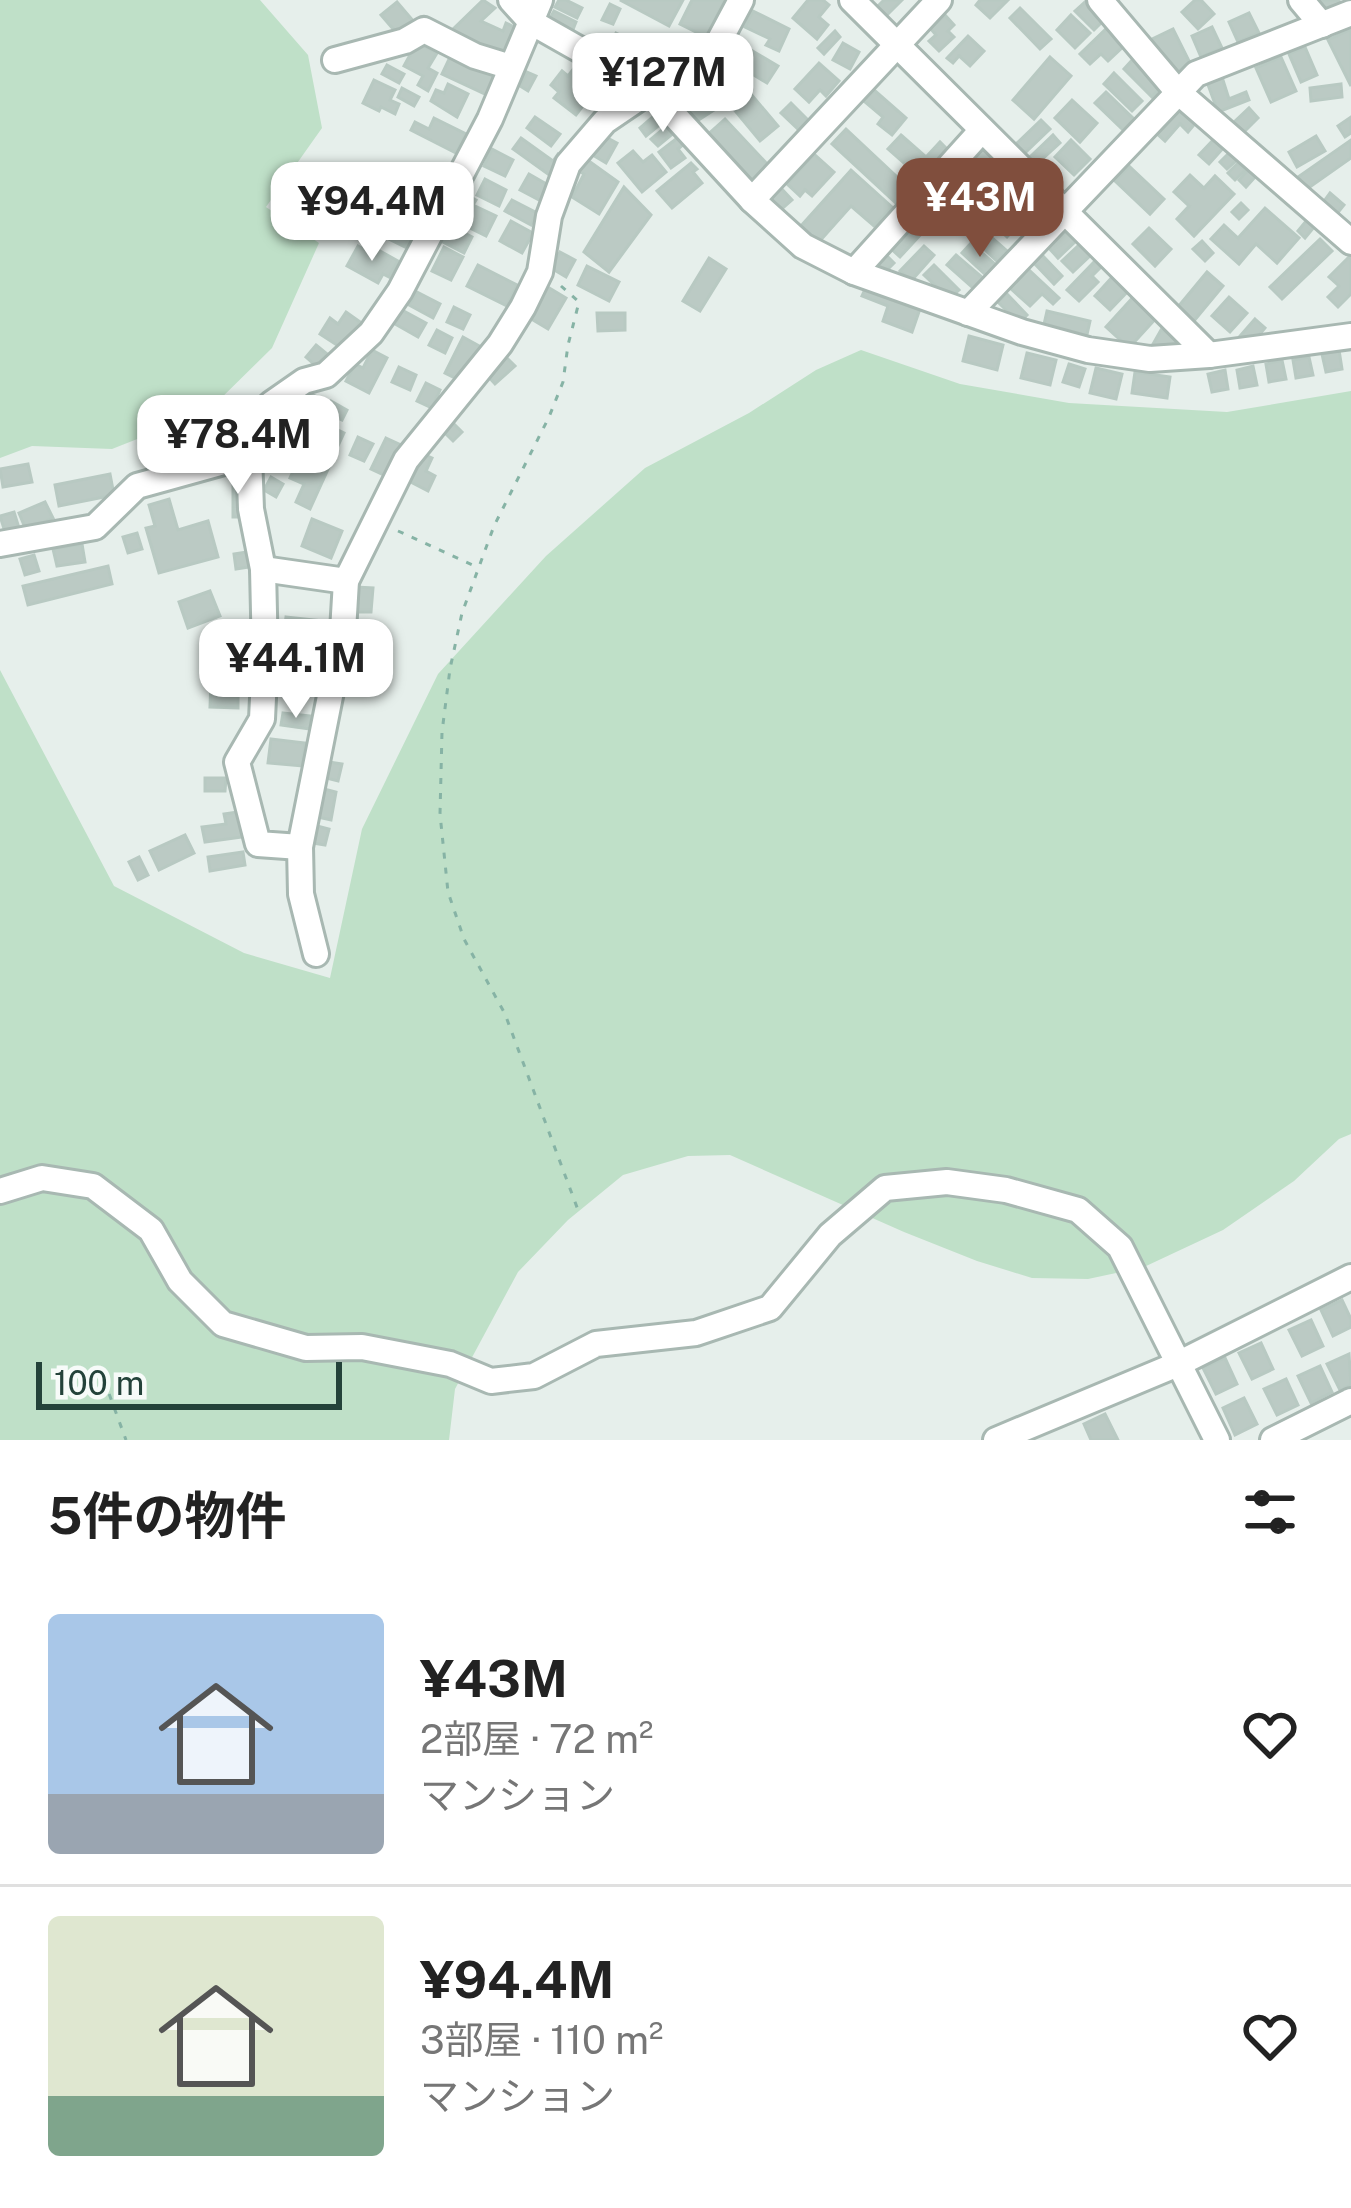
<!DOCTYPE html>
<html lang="ja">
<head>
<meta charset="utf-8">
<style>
  :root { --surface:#fff; --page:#f6f6f6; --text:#222; --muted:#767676; --line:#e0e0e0; --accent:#804e3d }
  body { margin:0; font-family:"Public Sans","Noto Sans JP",sans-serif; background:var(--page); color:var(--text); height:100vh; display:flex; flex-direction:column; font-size:45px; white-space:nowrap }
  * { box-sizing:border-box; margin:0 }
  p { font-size:39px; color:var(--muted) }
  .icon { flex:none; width:66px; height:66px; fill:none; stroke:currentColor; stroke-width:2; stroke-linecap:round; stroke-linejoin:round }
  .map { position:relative; height:1440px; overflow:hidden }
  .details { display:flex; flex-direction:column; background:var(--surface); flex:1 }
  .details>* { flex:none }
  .scale { position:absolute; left:36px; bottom:30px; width:306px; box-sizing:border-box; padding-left:12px; border:6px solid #24423a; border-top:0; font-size:33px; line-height:42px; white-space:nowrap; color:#24423a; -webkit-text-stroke:9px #f7fbf9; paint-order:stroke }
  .price { position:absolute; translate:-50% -102px; padding:0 27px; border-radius:24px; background:#fff; color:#222; font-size:39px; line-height:78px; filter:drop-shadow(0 3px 6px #0008) }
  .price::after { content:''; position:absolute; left:50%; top:72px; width:36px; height:27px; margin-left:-18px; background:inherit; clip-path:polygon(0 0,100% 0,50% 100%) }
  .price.current { background:var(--accent); color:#fff }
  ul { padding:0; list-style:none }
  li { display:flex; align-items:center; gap:36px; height:300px; padding:0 48px }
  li+li { border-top:3px solid var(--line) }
  li span { display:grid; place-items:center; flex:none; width:336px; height:240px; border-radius:12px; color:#555 }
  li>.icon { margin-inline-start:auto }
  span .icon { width:144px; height:144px; fill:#fffc; stroke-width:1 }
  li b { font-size:51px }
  h2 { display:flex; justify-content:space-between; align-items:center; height:144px; padding:0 48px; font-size:51px }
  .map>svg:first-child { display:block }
  .green { fill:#bfe0c8 }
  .building { fill:#bbcac4; stroke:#b8c9c2; stroke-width:3 }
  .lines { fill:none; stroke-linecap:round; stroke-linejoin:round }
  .minor-casing { stroke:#a8b8b2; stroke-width:30 }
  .path { stroke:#86b3a5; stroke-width:3; stroke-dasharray:6 9; stroke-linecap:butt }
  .minor { stroke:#fff; stroke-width:24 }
</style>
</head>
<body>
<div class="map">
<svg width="1351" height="1440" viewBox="0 0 1351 1440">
  <rect width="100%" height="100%" fill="#e6efeb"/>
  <g class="green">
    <path d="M0,0H260L308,55L322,128L266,207L319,243L272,348L208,411L112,449L32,446L0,458Z"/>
    <path d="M861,350L960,384L1069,403L1227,412L1351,391V1134L1339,1139L1294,1181L1223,1230L1144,1267L1088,1279L1032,1278L977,1261L904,1232L730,1155L688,1156L623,1175L568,1220L518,1272L455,1389L449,1440H0V670L114,886L244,953L330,978L362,829L438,674L546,556L645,468L749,413L816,370Z"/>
  </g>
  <g class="building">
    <path d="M483,0L495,8L481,21L503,31L506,23L516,28L504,57L448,34Z"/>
    <path d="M559,0H566L582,8L577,18L555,7Z"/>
    <path d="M620,0H683L669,26Z"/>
    <path d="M692,0H725L706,37L680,24Z"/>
    <path d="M808,0H823L829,5L819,17L828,25L817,39L793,18Z"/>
    <path d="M884,0H902L886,16L877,7Z"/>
    <path d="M980,0H1008L990,18L976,5Z"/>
    <path d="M1195,0H1201L1214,14L1198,29L1182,12Z"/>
    <path d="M1313,0H1337L1340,2L1326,15Z"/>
    <path d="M397,2L415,23L399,36L381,15Z"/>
    <path d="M1085,2L1103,21L1094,30L1075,11Z"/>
    <path d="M610,4L620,9L613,24L602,20Z"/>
    <path d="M1020,8L1051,39L1040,49L1010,18Z"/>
    <path d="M554,11L576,22L572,32L549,20Z"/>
    <path d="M753,11L789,29L779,51L766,45L770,39L745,27Z"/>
    <path d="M1249,13L1259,33L1238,42L1229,22Z"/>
    <path d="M945,15L954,25L948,31L954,37L939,51L929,41L936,35L930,28Z"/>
    <path d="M1071,15L1090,33L1075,48L1057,30Z"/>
    <path d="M1212,27L1222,48L1201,57L1192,36Z"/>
    <path d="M1107,28L1124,46L1108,61L1101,54L1090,64L1080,54Z"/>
    <path d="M1173,29L1190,63L1175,73L1148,41Z"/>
    <path d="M1351,29V86L1328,40Z"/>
    <path d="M835,31L840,37L824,54L818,48Z"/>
    <path d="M616,33L626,38L615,60L606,55Z"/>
    <path d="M662,36L678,44L672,54L657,46Z"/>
    <path d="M968,36L984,51L970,66L959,56L953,63L947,58Z"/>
    <path d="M734,40L778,66L767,83L724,57Z"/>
    <path d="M417,42L437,53L428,68L437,73L428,91L418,85L423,76L404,66Z"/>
    <path d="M843,43L859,52L850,69L833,60Z"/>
    <path d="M1305,47L1317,75L1301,82L1289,54Z"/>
    <path d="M451,55L496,76L487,95L442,74Z"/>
    <path d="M1050,57L1071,76L1034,119L1013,100Z"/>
    <path d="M1281,57L1296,91L1271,102L1256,68Z"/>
    <path d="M716,58L725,67L713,77L705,67Z"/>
    <path d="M1134,58L1162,86L1152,97L1124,69Z"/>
    <path d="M578,63L602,81L576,115L554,98L559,92L551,85L562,71L568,76Z"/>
    <path d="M819,63L839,81L826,96L820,90L809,102L795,89Z"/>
    <path d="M387,65L404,74L399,83L382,74Z"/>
    <path d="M527,72L536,76L528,91L520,86Z"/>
    <path d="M1114,73L1142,101L1132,111L1104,84Z"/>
    <path d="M734,74L778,126L760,141L717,89Z"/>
    <path d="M695,77L717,108L694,123L673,93Z"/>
    <path d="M1222,77L1229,99L1246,92L1249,100L1218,112L1207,82Z"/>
    <path d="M374,80L395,90L390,100L399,104L395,114L381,107L379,111L363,103Z"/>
    <path d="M448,84L468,94L457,117L431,101L436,90L444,93Z"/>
    <path d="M1341,84L1342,97L1311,101L1310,88Z"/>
    <path d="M402,88L419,97L414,106L398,97Z"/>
    <path d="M874,90L906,118L892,135L878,124L883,117L864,101Z"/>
    <path d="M1106,92L1134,119L1123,130L1095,103Z"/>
    <path d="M1072,100L1097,123L1080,142L1055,118Z"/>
    <path d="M791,103L808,120L799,130L781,113Z"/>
    <path d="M1180,104L1198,120L1188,132L1180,124L1165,141L1155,132Z"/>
    <path d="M1249,108L1258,118L1242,134L1232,124Z"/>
    <path d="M656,114L663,122L646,136L640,128Z"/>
    <path d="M535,117L560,134L551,146L527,128Z"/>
    <path d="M1351,117V133L1345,137L1338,126Z"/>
    <path d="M434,118L466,134L456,153L411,130L415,122L429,129Z"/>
    <path d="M725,119L769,166L750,184L706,136Z"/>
    <path d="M1041,120L1050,129L1025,153L1016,144Z"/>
    <path d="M668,125L675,132L658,146L651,139Z"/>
    <path d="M846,129L910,189L897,204L832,144Z"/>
    <path d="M602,135L617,143L606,163L591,154Z"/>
    <path d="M901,135L926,157L940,142L949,151L923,180L888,149Z"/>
    <path d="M1053,135L1060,143L1038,163L1031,156Z"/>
    <path d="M680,136L685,143L678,149L685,158L671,168L659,152Z"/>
    <path d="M1316,136L1325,151L1297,167L1289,152Z"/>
    <path d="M1216,137L1225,146L1209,164L1199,155Z"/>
    <path d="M521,138L553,161L558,154L565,159L552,177L513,149Z"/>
    <path d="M1071,140L1090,159L1074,175L1055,157Z"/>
    <path d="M1351,140V158L1307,189L1298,177Z"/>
    <path d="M984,145L1024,182L1005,203L965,165Z"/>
    <path d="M492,149L513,160L505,176L484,166Z"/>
    <path d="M633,151L643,162L652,155L666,172L642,192L618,163Z"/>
    <path d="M1229,153L1237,160L1227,169L1220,162Z"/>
    <path d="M814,154L834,172L812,196L805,190L800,196L787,184Z"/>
    <path d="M586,159L618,182L599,214L572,197L584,174L577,170Z"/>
    <path d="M691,163L697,169L693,172L702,183L672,208L657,191Z"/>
    <path d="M1238,163L1245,170L1235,180L1228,173Z"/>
    <path d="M1129,166L1164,199L1150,214L1115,181Z"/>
    <path d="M851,170L892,207L874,226L851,206L819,242L801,226Z"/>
    <path d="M1248,170L1255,177L1246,187L1239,180Z"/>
    <path d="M529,174L550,186L541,201L520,190Z"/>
    <path d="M955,175L984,203L974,213L945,185Z"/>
    <path d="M1190,175L1204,188L1215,176L1234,194L1194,236L1177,219L1189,206L1174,192Z"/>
    <path d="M404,178L417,185L406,205L424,214L421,219L391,202Z"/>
    <path d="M485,179L506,190L499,206L477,195Z"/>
    <path d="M351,182L359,209L350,212L346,199L328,204L324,190Z"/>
    <path d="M426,184L441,193L432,209L417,200Z"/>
    <path d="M624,187L651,215L609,272L584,252Z"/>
    <path d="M780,187L792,200L776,214L764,202Z"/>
    <path d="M1030,190L1041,200L1007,237L996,227Z"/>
    <path d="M1330,193L1344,205L1336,215L1322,204Z"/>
    <path d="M465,194L476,200L473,205L496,216L486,236L452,219Z"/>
    <path d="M311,195L314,202L308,204L312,214L295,220L289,202Z"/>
    <path d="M512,200L537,213L531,225L505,211Z"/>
    <path d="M1241,203L1248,210L1239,219L1232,212Z"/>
    <path d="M1265,208L1299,238L1277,263L1256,244L1239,264L1211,239L1224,225L1238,238Z"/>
    <path d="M987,209L996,217L988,226L979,218Z"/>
    <path d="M388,210L416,225L405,247L387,238L392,229L382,223Z"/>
    <path d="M1307,220L1314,227L1305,238L1298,231Z"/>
    <path d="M511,221L533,233L522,253L500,241Z"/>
    <path d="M909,221L922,233L900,257L887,245Z"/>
    <path d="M451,226L472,237L464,253L443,242Z"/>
    <path d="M981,228L1007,251L998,262L972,238Z"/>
    <path d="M1149,228L1171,249L1155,266L1133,244Z"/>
    <path d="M1065,230L1076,241L1058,258L1048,247Z"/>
    <path d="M1320,239L1332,251L1282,299L1270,287Z"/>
    <path d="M1202,241L1213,253L1205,261L1193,249Z"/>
    <path d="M971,243L997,266L988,277L962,253Z"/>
    <path d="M1080,244L1091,255L1073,272L1062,261Z"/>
    <path d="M358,246L377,256L380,251L398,261L389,277L383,274L378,283L347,266Z"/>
    <path d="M924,246L934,255L911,281L900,271Z"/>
    <path d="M444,247L463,257L451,280L432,271Z"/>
    <path d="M560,252L575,260L566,277L551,268Z"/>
    <path d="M885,254L894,263L883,274L874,264Z"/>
    <path d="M956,255L983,278L973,288L947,265Z"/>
    <path d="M1042,255L1062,276L1054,284L1034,263Z"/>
    <path d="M1351,255V294L1338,307L1328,297L1339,286L1329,277Z"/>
    <path d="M709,258L726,269L700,311L683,301Z"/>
    <path d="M1098,258L1104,264L1092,276L1098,282L1079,301L1067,290Z"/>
    <path d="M478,265L517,285L507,306L467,286Z"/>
    <path d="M934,265L959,290L949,299L924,275Z"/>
    <path d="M587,266L619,282L609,301L578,285Z"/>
    <path d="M1028,269L1059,298L1053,304L1042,294L1030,306L1010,288Z"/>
    <path d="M1207,272L1223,286L1193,322L1177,308Z"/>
    <path d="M1114,275L1130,289L1110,310L1095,296Z"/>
    <path d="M546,286L566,298L548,329L528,317Z"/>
    <path d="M866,287L921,306L912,332L883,321L888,306L862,296Z"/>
    <path d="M417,292L440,304L433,318L409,305Z"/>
    <path d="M1007,294L1027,315L1019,323L998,302Z"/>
    <path d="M1135,295L1158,316L1129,348L1106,327Z"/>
    <path d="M1229,297L1247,313L1230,332L1212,316Z"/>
    <path d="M454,307L470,315L463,329L447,322Z"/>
    <path d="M402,310L426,323L418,337L395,324Z"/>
    <path d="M1047,311L1090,321L1086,339L1043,329Z"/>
    <path d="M346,312L360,322L343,349L320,334L330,318L338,324Z"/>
    <path d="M597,313H625V330L598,331Z"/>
    <path d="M1255,319L1265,328L1251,345L1240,336Z"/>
    <path d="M437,330L452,338L445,353L429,345Z"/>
    <path d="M1161,330L1179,339L1171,353L1153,344Z"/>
    <path d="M969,336L1003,345L997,370L963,361Z"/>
    <path d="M463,337L483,348L475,362L471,360L461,381L445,373Z"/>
    <path d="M316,345L327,354L316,366L306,357Z"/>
    <path d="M372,350L387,358L369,393L346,381L355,364L363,368Z"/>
    <path d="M1339,350L1342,369L1326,372L1322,354Z"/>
    <path d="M1027,353L1056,360L1050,385L1021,378Z"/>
    <path d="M505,356L515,366L495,384L486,374Z"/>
    <path d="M1309,357L1313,375L1296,378L1293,360Z"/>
    <path d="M1282,360L1286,379L1269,382L1266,364Z"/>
    <path d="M1069,364L1085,369L1079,387L1063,382Z"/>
    <path d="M1253,366L1257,385L1240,388L1237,370Z"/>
    <path d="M399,367L416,375L410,390L392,382Z"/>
    <path d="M1096,368L1122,374L1116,399L1090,393Z"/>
    <path d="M1225,370L1228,389L1212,392L1208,374Z"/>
    <path d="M1135,372L1170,377L1167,398L1132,393Z"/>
    <path d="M426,383L440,390L432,408L417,401Z"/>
    <path d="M309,393L326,401L301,449L291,444L301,425L286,418L290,410L298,414Z"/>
    <path d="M331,401L347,410L342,420L325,412Z"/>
    <path d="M451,421L462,432L453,441L442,430Z"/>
    <path d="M330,426L344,433L336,450L321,444Z"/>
    <path d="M269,436L297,451L288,470L268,460Z"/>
    <path d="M358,437L373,444L364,461L350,455Z"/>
    <path d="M386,438L401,445L386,476L371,469Z"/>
    <path d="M301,454L329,467L310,509L296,502L304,484L290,478Z"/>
    <path d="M423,454L432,458L426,471L435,476L428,491L409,481Z"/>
    <path d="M28,464L32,482L3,487L0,469Z"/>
    <path d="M110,474L114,495L59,506L55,485Z"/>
    <path d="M233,477H242L243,517H233Z"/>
    <path d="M271,477L283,484L276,497L264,490Z"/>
    <path d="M169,499L178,530L208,521L218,557L159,573L146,528L155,526L149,505Z"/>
    <path d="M45,502L53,518L26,530L19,513Z"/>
    <path d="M14,512L19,528L5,532L0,516Z"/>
    <path d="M312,519L342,531L331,558L302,546Z"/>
    <path d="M137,533L142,549L128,553L123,537Z"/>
    <path d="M82,544L85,562L57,566L53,549Z"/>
    <path d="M247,552L249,567L236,569L234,554Z"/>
    <path d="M34,555L39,571L25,575L20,559Z"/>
    <path d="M108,566L112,584L28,605L23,586Z"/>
    <path d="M355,587L373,588L371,612H354Z"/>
    <path d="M210,591L220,616L188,628L179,602Z"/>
    <path d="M286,617L333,622L330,650L312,649L313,643L283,639Z"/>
    <path d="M237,629L252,632L246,658L231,655Z"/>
    <path d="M293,652L325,657L321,685L289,680Z"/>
    <path d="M222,663L246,664V685H238V708L210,707L211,681L221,682Z"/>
    <path d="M283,713L311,716L310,729L281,725Z"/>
    <path d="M271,739L305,743L302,766L268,763Z"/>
    <path d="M329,762L342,764L338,781L326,778Z"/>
    <path d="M205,778H226L225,791H205Z"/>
    <path d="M324,789L336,792L331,820L318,817Z"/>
    <path d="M238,812L242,837L205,842L202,827L226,824L224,814Z"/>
    <path d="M317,826L329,829L325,845L313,843Z"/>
    <path d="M185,835L194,853L159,870L150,851Z"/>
    <path d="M243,852L245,865L210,871L208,857Z"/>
    <path d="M139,857L148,875L138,880L129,862Z"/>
    <path d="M1342,1300L1351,1319V1327L1333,1336L1321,1310Z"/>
    <path d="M1311,1320L1323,1346L1302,1356L1289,1330Z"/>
    <path d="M1261,1343L1273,1369L1252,1379L1239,1353Z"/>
    <path d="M1349,1354L1351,1385L1340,1390L1327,1364Z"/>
    <path d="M1225,1358L1237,1384L1216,1394L1203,1368Z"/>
    <path d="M1320,1366L1332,1392L1311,1403L1298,1376Z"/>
    <path d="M1286,1379L1298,1405L1277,1415L1264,1389Z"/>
    <path d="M1244,1398L1257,1424L1235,1435L1223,1408Z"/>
    <path d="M1105,1414L1118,1440H1091L1084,1424Z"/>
  </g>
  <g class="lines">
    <g class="minor-casing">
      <g id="minor">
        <path d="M511,0L531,22L651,90L752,200L803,246L854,272L1022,332L1088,350L1150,359L1209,355L1351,336"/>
        <path d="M852,0L1209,355"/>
        <path d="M1100,0L1177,91L1351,242"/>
        <path d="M1301,0L1322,25"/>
        <path d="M335,60L405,41L424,30L475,56L511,67"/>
        <path d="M752,200L939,0"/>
        <path d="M854,272L982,130"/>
        <path d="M968,313L1196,74L1351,13"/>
        <path d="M249,455L251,509L263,569L265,656L262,719L237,762L258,844L300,847"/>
        <path d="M0,544L95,527L137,486L249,455L271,404L304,381L326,375L371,333L400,291L490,119L540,0"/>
        <path d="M263,569L346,581"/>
        <path d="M316,954L301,894L300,847L343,631L346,581L406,460L500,344L523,307L540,272L549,216L568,164L605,121L717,45L741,0"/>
        <path d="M0,1191L42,1178L93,1186L151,1230L180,1281L223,1324L306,1348L362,1347L450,1364L491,1381L534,1376L596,1344L696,1333L770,1308L830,1235L885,1188L947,1182L1006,1190L1078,1210L1120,1247L1217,1440"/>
        <path d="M996,1440L1178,1364L1351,1277"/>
        <path d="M1273,1440L1351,1401"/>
      </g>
    </g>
    <g class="path">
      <path d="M561,286L579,302L568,345L563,382L549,417L494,526L462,613L450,669L442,732L440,814L448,892L464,939L505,1014L578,1210"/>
      <path d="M398,531L477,567"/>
      <path d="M104,1380L126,1440"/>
    </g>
    <use href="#minor" class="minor"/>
  </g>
</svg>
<div class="scale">100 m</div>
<b class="price" style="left:663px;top:135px">¥127M</b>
<b class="price current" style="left:980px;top:260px">¥43M</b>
<b class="price" style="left:372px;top:264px">¥94.4M</b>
<b class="price" style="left:238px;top:497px">¥78.4M</b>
<b class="price" style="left:296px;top:721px">¥44.1M</b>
</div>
<section class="details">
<h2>5件の物件<svg class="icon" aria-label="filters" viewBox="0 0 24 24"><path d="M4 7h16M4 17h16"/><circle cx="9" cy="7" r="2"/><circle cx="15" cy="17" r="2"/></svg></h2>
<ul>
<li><span style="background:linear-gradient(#a9c7e8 75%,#9aa5b1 0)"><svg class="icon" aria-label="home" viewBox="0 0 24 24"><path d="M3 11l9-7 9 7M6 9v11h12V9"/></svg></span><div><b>¥43M</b><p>2部屋 · 72 m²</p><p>マンション</p></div><svg class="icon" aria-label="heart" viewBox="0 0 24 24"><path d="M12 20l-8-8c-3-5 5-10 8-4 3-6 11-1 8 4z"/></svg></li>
<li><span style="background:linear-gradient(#dfe7d0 75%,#7fa58c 0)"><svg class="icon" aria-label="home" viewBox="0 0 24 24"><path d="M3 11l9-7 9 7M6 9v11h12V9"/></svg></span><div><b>¥94.4M</b><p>3部屋 · 110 m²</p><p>マンション</p></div><svg class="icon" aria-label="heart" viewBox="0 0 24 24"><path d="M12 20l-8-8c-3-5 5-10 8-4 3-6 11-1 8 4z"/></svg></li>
</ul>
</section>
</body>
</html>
